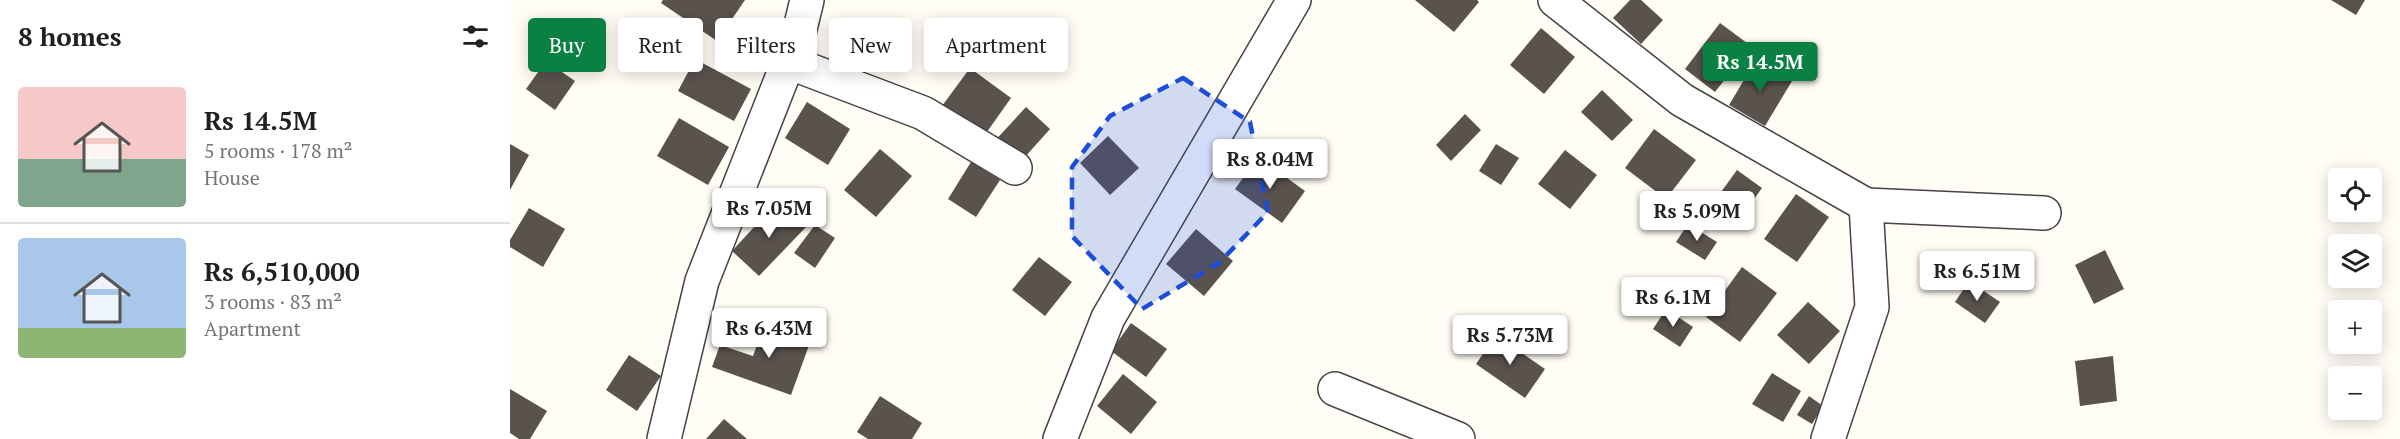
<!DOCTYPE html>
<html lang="en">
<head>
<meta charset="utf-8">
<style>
  :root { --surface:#fff; --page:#f2f2f2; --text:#202124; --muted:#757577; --line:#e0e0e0; --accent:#0b8043 }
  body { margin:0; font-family:"PT Serif",serif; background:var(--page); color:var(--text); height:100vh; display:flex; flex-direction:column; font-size:22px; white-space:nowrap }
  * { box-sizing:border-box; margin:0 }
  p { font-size:20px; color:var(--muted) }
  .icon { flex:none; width:33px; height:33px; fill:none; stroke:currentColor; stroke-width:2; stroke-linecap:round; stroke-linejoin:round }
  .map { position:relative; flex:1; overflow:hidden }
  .drawer { display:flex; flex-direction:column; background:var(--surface); width:510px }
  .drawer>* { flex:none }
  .hud { position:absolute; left:18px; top:18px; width:570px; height:54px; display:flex; gap:12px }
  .fabs { position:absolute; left:1818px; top:168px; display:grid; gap:12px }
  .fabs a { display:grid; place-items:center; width:54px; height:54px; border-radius:6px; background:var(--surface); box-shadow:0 3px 15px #0003; font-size:30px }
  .price { position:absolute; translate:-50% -51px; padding:0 14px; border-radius:6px; background:#fff; color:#222; font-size:20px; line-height:39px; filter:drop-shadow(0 2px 3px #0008) }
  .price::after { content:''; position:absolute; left:50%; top:36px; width:18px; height:14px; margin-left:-9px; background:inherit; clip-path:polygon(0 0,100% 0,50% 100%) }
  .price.selected { background:var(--accent); color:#fff }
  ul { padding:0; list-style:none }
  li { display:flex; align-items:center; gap:18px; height:150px; padding:0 18px }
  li+li { border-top:2px solid var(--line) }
  li span { display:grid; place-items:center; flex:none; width:168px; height:120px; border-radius:6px; color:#555 }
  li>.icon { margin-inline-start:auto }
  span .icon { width:72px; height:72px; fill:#fffc; stroke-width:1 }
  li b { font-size:26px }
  h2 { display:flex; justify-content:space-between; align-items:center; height:72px; padding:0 18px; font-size:26px }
  .pill { padding:0 21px; border-radius:6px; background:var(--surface); box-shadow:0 3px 15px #0003; font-size:21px; line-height:54px }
  .pill.selected { background:var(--accent); color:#fff }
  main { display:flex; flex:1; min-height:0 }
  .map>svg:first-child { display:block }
  .building { fill:#5a524d }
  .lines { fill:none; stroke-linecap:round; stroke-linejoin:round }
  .minor-casing { stroke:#444; stroke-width:36 }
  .minor { stroke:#fff; stroke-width:33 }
  .marked { fill:#1d4ed8; fill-opacity:0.2; stroke:#1d4ed8; stroke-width:4.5; stroke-dasharray:12 8; stroke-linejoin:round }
</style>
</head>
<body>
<main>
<section class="drawer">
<h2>8 homes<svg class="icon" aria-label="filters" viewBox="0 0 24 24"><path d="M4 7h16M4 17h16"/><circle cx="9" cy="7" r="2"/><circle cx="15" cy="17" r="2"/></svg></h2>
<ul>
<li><span style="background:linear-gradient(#f6c9c9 60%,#7fa58c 0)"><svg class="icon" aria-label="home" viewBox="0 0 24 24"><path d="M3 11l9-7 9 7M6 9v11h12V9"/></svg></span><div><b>Rs 14.5M</b><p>5 rooms · 178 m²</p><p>House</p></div></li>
<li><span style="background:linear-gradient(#a9c7e8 75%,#8fb573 0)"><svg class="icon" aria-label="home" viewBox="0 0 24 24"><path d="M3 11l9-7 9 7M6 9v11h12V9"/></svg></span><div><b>Rs 6,510,000</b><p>3 rooms · 83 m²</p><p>Apartment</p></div></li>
</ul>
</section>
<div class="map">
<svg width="1890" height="439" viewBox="0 0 1890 439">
  <rect width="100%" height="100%" fill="#fffdf5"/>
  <g class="building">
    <path d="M153,0H235L207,41L151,3Z"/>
    <path d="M905,0H967L969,2L944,32Z"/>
    <path d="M1120,0H1131L1153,20L1131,44L1103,18Z"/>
    <path d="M1821,0H1855L1846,15Z"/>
    <path d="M1210,23L1241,46L1205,92L1175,69Z"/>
    <path d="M469,27L504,49L493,67L458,46Z"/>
    <path d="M1031,28L1065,57L1034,94L1000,65Z"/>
    <path d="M185,59L241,89L224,121L168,91Z"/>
    <path d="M1246,60L1282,81L1255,126L1219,105Z"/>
    <path d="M36,61L65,81L45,110L16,89Z"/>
    <path d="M460,68L501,98L474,136L432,106Z"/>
    <path d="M1092,90L1123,120L1102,141L1071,112Z"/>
    <path d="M297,102L340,129L318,165L275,138Z"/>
    <path d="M516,107L540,129L505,168L480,146Z"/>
    <path d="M955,114L971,130L941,161L926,145Z"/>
    <path d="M169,118L219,147L198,185L147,156Z"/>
    <path d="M1144,129L1186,160L1156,199L1115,168Z"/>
    <path d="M598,136L629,168L600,195L570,163Z"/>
    <path d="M0,144L19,155L0,190Z"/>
    <path d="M986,144L1009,158L991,185L969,171Z"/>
    <path d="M370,149L402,176L366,217L334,190Z"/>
    <path d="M1055,150L1087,175L1060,209L1028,184Z"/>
    <path d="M748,157L795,191L772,223L725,189Z"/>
    <path d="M461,162L490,180L466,217L438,199Z"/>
    <path d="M1227,170L1252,188L1223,228L1198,210Z"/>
    <path d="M1286,194L1319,217L1287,262L1254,239Z"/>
    <path d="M268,201L296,227L249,276L222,251Z"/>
    <path d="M19,208L55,229L33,267L0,247V240Z"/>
    <path d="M1178,224L1207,242L1195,260L1166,242Z"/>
    <path d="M305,225L325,238L305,268L284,253Z"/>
    <path d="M686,229L723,261L694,296L656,264Z"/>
    <path d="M1595,250L1614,289L1584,304L1565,265Z"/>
    <path d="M529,257L562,282L535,316L502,290Z"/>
    <path d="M1232,267L1267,293L1230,342L1196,317Z"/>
    <path d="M1459,281L1490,302L1475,323L1445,302Z"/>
    <path d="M1298,302L1330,331L1299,364L1267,335Z"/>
    <path d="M1156,309L1183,327L1170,347L1143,329Z"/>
    <path d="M256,320L302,337L281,395L202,367L210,345L243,356Z"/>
    <path d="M621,323L657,349L636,377L601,351Z"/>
    <path d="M986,335L1035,369L1015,398L966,364Z"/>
    <path d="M119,355L151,376L127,411L96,390Z"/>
    <path d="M1603,356L1607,401L1570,406L1565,361Z"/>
    <path d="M1262,373L1291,391L1273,422L1242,404Z"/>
    <path d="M613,374L647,402L621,434L587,406Z"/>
    <path d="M0,389L37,411L20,439H9L0,433Z"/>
    <path d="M370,396L412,423L402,439H358L347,432Z"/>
    <path d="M1299,396L1313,406L1302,424L1287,415Z"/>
    <path d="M214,419L237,439H196Z"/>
  </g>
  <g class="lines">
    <g class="minor-casing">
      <g id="minor">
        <path d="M1045,0L1172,100L1356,205L1362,307L1318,439"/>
        <path d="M278,62L413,113L505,168"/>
        <path d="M1356,205L1534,213"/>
        <path d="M825,389L948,439"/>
        <path d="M154,439L192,281L288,37L297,0"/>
        <path d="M550,439L598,318L784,0"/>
      </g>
    </g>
    <use href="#minor" class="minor"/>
  </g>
  <path class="marked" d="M673,78L740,122L758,212L709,263L632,309L562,236V167L600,116Z"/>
</svg>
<div class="fabs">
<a><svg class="icon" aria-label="locate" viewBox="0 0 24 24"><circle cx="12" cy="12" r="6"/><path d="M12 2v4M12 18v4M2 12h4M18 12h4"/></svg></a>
<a><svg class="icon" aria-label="layers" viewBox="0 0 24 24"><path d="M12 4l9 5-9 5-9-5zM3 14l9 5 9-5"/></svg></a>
<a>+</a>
<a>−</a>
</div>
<b class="price selected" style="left:1250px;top:93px">Rs 14.5M</b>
<b class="price" style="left:760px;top:190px">Rs 8.04M</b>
<b class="price" style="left:259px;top:239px">Rs 7.05M</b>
<b class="price" style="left:1187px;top:242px">Rs 5.09M</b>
<b class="price" style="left:1467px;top:302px">Rs 6.51M</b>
<b class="price" style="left:1163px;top:328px">Rs 6.1M</b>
<b class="price" style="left:259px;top:359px">Rs 6.43M</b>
<b class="price" style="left:1000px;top:366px">Rs 5.73M</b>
<div class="hud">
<a class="pill selected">Buy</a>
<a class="pill">Rent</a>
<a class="pill">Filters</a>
<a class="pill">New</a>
<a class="pill">Apartment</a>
</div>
</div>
</main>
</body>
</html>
